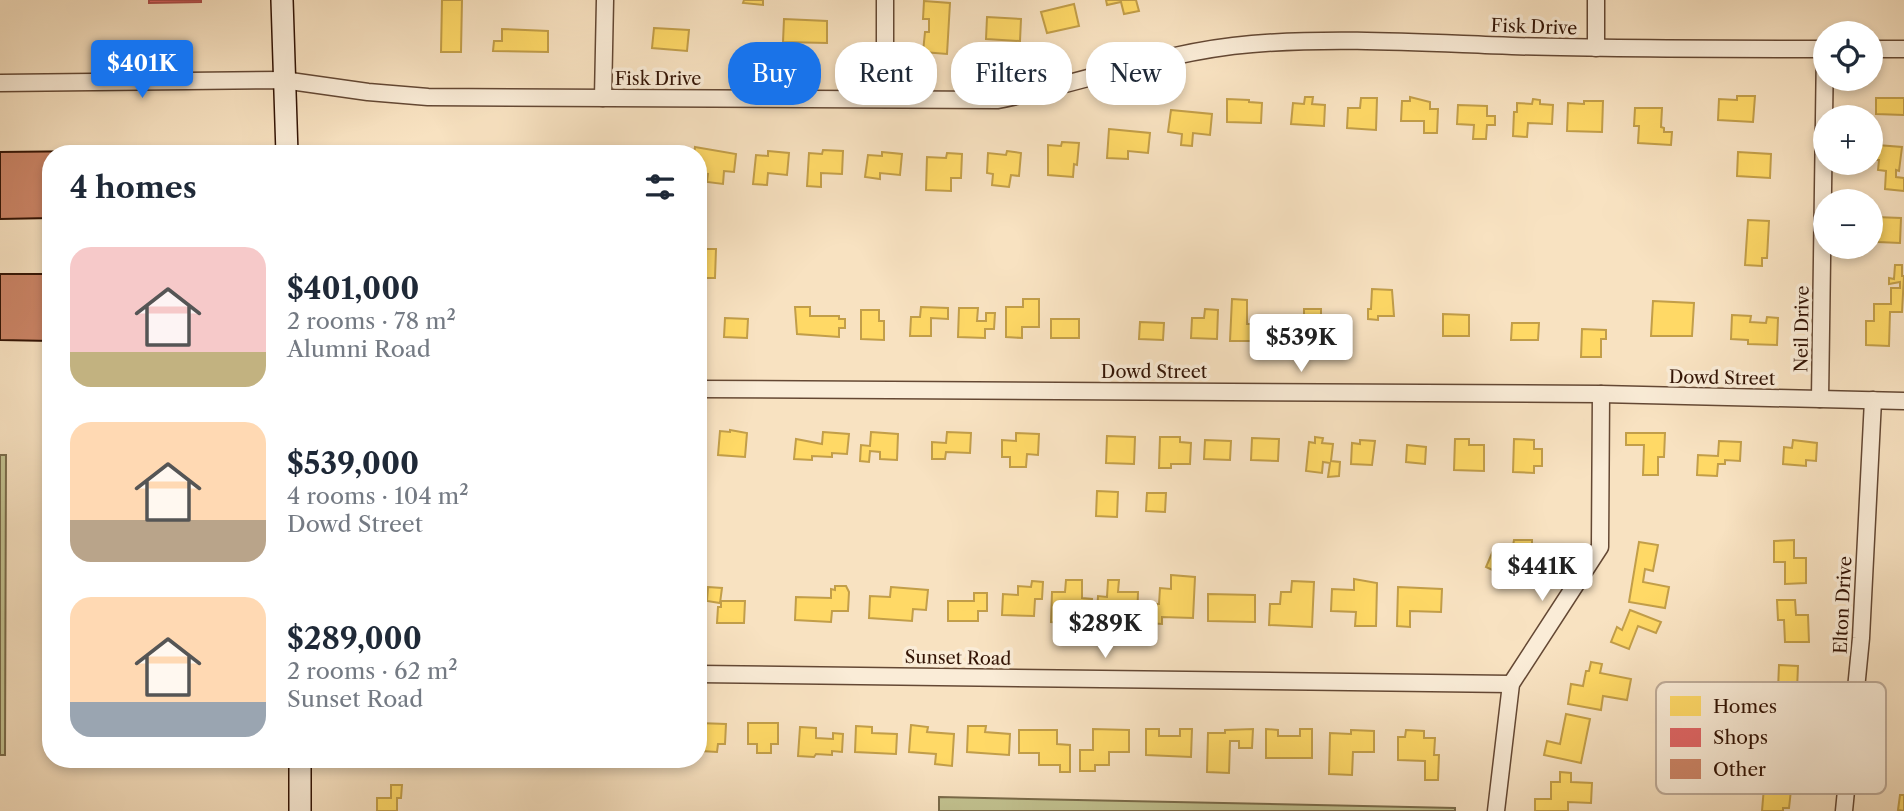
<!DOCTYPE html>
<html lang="en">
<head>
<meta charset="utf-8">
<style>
  :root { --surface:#fff; --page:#f2f2f3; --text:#1f2937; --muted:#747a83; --accent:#1a73e8 }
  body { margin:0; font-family:"Libre Caslon Text",serif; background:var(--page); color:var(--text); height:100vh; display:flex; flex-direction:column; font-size:26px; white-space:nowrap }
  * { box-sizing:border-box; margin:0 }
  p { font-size:23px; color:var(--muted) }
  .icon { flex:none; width:38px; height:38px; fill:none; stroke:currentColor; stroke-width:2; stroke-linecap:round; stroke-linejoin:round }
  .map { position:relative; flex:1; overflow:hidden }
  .drawer { position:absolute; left:42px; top:145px; width:665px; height:623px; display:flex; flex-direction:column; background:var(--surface); border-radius:28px; box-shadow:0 4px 10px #0003 }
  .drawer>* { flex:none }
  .banner { position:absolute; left:728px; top:42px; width:665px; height:63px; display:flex; gap:14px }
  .controls { position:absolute; left:1813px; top:21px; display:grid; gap:14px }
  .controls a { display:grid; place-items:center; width:70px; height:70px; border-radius:50%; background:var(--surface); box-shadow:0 4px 10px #0003; font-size:35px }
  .price { position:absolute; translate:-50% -60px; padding:0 16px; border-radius:7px; background:#fff; color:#222; font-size:23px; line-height:46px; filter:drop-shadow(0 2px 4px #0008) }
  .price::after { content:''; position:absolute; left:50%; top:42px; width:21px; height:16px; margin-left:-10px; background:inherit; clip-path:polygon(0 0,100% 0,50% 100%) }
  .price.current { background:var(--accent); color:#fff }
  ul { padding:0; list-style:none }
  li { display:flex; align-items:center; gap:21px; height:175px; padding:0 28px }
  li span { display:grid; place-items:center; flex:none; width:196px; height:140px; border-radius:21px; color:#555 }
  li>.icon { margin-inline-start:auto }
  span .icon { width:84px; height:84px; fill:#fffc; stroke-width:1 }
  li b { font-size:30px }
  h2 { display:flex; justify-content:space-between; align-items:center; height:84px; padding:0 28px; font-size:30px }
  .pill { padding:0 24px; border-radius:28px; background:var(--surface); box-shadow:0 4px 10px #0003; font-size:24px; line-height:63px }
  .pill.current { background:var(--accent); color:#fff }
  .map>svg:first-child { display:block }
  .green { fill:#c2c290; stroke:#7a6b4a; stroke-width:2 }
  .homes { fill:#ffd966; stroke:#c29e49; stroke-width:2 }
  .shops { fill:#e06666; stroke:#ac4d49; stroke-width:2 }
  .building { fill:#cc8567; stroke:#331405; stroke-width:2 }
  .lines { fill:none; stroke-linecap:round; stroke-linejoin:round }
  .minor-casing { stroke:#644834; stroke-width:19 }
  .secondary-casing { stroke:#331405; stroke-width:24 }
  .minor { stroke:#faecd7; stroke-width:16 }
  .secondary { stroke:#faecd7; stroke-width:21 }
  .labels { text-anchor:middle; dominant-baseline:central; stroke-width:7; stroke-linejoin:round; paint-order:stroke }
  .street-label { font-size:18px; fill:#331405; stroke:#faecd7 }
  .key { fill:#faecd7; stroke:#beab98; stroke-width:2 }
  .key-label { font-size:19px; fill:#331405 }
</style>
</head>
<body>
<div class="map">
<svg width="1904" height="811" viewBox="0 0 1904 811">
  <rect width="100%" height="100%" fill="#f8e2c1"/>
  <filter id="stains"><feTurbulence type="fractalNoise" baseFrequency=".00286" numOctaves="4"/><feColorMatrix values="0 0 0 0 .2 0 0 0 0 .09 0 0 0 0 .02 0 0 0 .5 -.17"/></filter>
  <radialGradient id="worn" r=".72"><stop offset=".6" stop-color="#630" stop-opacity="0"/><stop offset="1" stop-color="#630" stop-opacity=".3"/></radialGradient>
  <g class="green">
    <path d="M0,455H6L5,755H0Z"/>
    <path d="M939,797L1455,808V811H939Z"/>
  </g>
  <g class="homes">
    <path d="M442,0H462L461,52H441Z"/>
    <path d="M744,0H763V5L743,3Z"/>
    <path d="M1106,0H1136L1139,11L1124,14L1121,2L1107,5Z"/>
    <path d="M924,1L950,3L947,54L923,52L925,32H929V19H923Z"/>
    <path d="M1074,4L1079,26L1047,33L1041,12Z"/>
    <path d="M987,17L1021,19L1020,41L986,39Z"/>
    <path d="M784,19L827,21V43L783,42Z"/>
    <path d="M654,28L689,30L687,51L652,48Z"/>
    <path d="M502,29L548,31V52L493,51L494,41H502Z"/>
    <path d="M1737,96H1755L1753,122L1718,120L1719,99L1737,100Z"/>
    <path d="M1305,97H1313L1312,104L1325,105L1324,126L1291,124L1293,103L1304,104Z"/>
    <path d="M1410,97L1430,102V109H1438L1437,133H1424V121H1401L1402,101H1410Z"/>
    <path d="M1361,98H1377L1376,130L1347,128L1348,108H1360Z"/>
    <path d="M1876,98H1904V115L1876,114Z"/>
    <path d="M1227,99L1249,100V102L1262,103L1261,123L1227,122Z"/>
    <path d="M1533,99L1540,100V104L1553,105L1552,124L1528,123L1527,137L1513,136L1514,112H1517V103L1532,104Z"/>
    <path d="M1584,101H1603L1602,132L1567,131L1568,103L1584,104Z"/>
    <path d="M1458,105L1487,106V116H1495V125H1487L1486,139H1473L1474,125L1457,124Z"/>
    <path d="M1635,108H1662L1661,127L1664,128V132H1672L1671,145L1638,143L1639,126H1634Z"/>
    <path d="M1171,110L1212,114L1210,135L1193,133L1192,146L1181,145L1182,134L1168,132Z"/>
    <path d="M1109,129L1150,133L1148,153L1128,151V159L1107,158Z"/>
    <path d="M1062,142L1079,143L1077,165L1074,164L1073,177L1048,175V145L1061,146Z"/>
    <path d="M1877,145L1902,147L1899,171L1896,170V177L1904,178V191L1885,189L1886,171L1878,170L1879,160H1875Z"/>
    <rect x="366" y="146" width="24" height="8"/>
    <path d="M579,146L620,147V154H579Z"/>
    <path d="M413,147L452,148V154H413Z"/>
    <path d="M695,147L736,154L734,172L724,171L723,184L707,182L708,174L698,173V154H694Z"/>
    <path d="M467,148L504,149V154H467Z"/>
    <rect x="521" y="148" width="36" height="6"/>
    <path d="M638,149H658V154H637Z"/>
    <path d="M823,150L843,151L842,174L821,173V187L807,186L809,153L822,154Z"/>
    <path d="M768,151L789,153L787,175L768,173L767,185L753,184L756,155L768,156Z"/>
    <path d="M1007,151L1021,153L1019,176L1011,175L1009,187L992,185L993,174L987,173L988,153L1006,155Z"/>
    <path d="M882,152L902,154L900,175L880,173V179L865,177L868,155L882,156Z"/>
    <path d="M1738,152L1771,154L1770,178L1737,176Z"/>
    <path d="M947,153L962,154L961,178H951V191L926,190L927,157L946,158Z"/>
    <path d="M1875,217L1901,218L1900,243L1878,242L1879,232H1874Z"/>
    <path d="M1748,220L1769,221L1767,258H1762V266L1745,265Z"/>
    <path d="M698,249H716L715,278H698Z"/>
    <path d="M1895,265H1902V276H1904L1902,312H1890L1889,346L1866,345V321H1874V304H1891V288H1900V282L1889,284V278L1894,279Z"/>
    <path d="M1372,289L1392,290L1394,316H1378V320L1368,319V309H1371Z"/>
    <path d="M1023,299H1039V327H1022V338L1006,337V307H1023Z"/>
    <path d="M1232,299L1247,300V324H1259V316H1267V334L1254,333V341H1230Z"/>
    <path d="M1653,301L1694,303L1692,336H1651Z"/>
    <path d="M795,307H810V316H839V319H845V328H839V337L797,334Z"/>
    <path d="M921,307L948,308V319L931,318V336H910L911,317H920Z"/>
    <path d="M959,308H978L977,321H986V313H995L994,329H985V338L958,337Z"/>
    <path d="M1205,309L1218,310L1217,339L1191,338L1192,318H1204Z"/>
    <path d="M1304,309H1321V320L1332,321L1331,341H1319V338L1286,336V316L1304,317Z"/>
    <path d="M861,310H879V321H884V340L861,339Z"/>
    <path d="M1443,314L1469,315V336H1443Z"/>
    <path d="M1732,315L1751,316L1750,322L1766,323L1767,317L1778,318L1777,345L1748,344V340L1731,339Z"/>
    <path d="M725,318L748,319L747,338L724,337Z"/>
    <rect x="1051" y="319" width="28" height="19"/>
    <path d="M1140,322L1164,323L1163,340L1139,339Z"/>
    <path d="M1512,323H1539L1538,340H1511Z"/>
    <path d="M1582,329L1606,330V339H1601V357H1581Z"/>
    <path d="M730,430L747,433L745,457L718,455L720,431L730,432Z"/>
    <path d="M823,432L849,434L847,454L832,453V457L812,456V460L794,459L796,439L822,444Z"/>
    <path d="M871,432L898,434L897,460L880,459V452L870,451L869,462L860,461L861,445L870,446Z"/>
    <path d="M947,432L971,433L970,453L946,452L945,459H932V442L946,443Z"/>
    <path d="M1016,433L1039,434L1038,455L1027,454L1026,467H1010V457H1002V440L1016,441Z"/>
    <path d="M1626,433H1665L1664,457H1658V475H1643L1644,445H1626Z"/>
    <path d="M1107,436L1135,437L1134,464L1106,463Z"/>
    <path d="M1160,437H1180V442L1191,443L1190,464H1171V468H1159Z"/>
    <path d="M1315,437L1323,438L1322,443L1333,444L1331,461L1340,462L1339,476L1328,477L1330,463L1323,462L1322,473L1306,471L1309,442L1315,443Z"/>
    <path d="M1252,438L1279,439L1278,461L1251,460Z"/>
    <path d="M1455,439H1469V445H1484V471L1454,470Z"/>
    <path d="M1514,439L1534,440V449H1542V466H1534V473L1513,472Z"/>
    <path d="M1205,440L1231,441L1230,460L1204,459Z"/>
    <path d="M1360,440L1375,441L1372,465L1351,464L1352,443L1360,444Z"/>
    <path d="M1793,440L1817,443L1816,461L1806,460V466L1783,464L1784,447L1792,448Z"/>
    <path d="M1719,441L1741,442L1740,461L1725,460V464H1718L1717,476L1697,475L1698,455L1718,456Z"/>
    <path d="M1407,445L1426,447L1425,464L1406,462Z"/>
    <path d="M1097,491L1118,492L1117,517L1096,516Z"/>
    <path d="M1147,493H1166L1165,512L1146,511Z"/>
    <path d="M1514,540H1532V551L1528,552L1525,559L1530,562L1520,583L1486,567L1495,546L1516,555L1517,552L1512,551Z"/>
    <path d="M1794,540V558H1806V583L1785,584V562H1774V541Z"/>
    <path d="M1639,542L1658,545L1653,571L1645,569L1643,582L1669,587L1665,608L1629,602Z"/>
    <path d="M1171,575L1195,577L1193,618L1162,617V624L1148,623L1149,604H1159L1160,588L1171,589Z"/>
    <path d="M1354,579L1377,583L1376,626H1355L1356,612L1331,611L1332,589L1354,590Z"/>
    <path d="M1066,580H1082V598L1092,599L1091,614L1066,613L1065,623L1051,622L1052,592H1065Z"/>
    <path d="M1108,580H1119L1118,592H1138L1137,623L1123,622L1124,615L1097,613L1098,596L1107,597Z"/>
    <path d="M1032,581L1043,582L1042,599H1035L1034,616L1002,615L1003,594L1018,595V586L1031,587Z"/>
    <path d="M1292,581L1314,582L1312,627L1269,625L1270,604H1280L1281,592H1291Z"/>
    <path d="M835,586H846L849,592L848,611H832L831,622L795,620L796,597L831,598V589L835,590Z"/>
    <path d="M708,587L722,588L720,603L707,601Z"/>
    <path d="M891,587L928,590L926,610L913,609L912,621L869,618L870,596L890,597Z"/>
    <path d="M1398,587L1442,589L1441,612L1410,611V627L1397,626Z"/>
    <path d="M974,593H987V611H978V621H948V601H974Z"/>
    <path d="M1208,594L1255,595V622L1208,621Z"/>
    <path d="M1777,600H1795L1796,615H1808L1809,642H1785L1784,620H1778Z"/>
    <path d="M721,601H745L744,623H717L718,607H721Z"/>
    <path d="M1630,610L1661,622L1656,633L1638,626L1629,649L1611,642L1617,627L1622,630Z"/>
    <path d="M1591,662L1602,664L1600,673L1631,679L1627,700L1603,696L1601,710L1568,704L1571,684L1583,686L1586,671H1589Z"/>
    <path d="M1779,665L1798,666L1797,690L1778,689Z"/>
    <path d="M1566,714L1590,719L1581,763L1544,755L1547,741L1560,744Z"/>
    <path d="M698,723L726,724L725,744H718L717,752L701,751V744H698Z"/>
    <path d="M748,723H778V744H771V753H757V744H748Z"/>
    <path d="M911,725L928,727L927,732L954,734L952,766L935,764L936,754L909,752Z"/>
    <path d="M856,726L872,727V733L897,734L896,754L855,752Z"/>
    <path d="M968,726H986L985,732L1010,734L1009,755L967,752Z"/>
    <path d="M800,727L816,728V738L833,739V733L843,734L842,752L832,751V755L816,754L814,757L798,756Z"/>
    <path d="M1093,729L1129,730V752H1109V765H1095V771H1080V750H1093Z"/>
    <path d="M1146,729H1159V736H1180V729H1192L1191,757L1146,755Z"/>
    <path d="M1253,729L1252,748H1239V741H1230L1229,773L1207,772L1208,733H1225V730Z"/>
    <path d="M1266,729L1278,730V736H1300V729H1312V758H1266Z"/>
    <path d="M1019,730H1057V744L1070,745V772H1060V765H1039V753H1019Z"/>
    <path d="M1351,730L1374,731V752H1353L1352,775L1329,774L1330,733L1351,734Z"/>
    <path d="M1406,730L1424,731V738H1435L1434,755H1439L1438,780H1425V761L1398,760V737H1405Z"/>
    <path d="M1560,772L1571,773V782L1592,783L1591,803L1568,802V811H1535V799H1551V782H1560Z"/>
    <path d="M391,785H402L401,798H397V811H377V798H391Z"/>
    <path d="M1764,787L1791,790L1789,808H1783V811H1762Z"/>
    <path d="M1900,795H1904V811L1898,810Z"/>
  </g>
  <path class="shops" d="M149,0H201V2L149,3Z"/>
  <g class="building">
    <path d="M92,151V154H51V218L0,219V152Z"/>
    <path d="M0,274H51V341L0,340Z"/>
  </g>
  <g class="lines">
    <g class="minor-casing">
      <g id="minor">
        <path d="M885,0V99"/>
        <path d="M1596,48V0"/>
        <path d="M1871,49H1904"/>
        <path d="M0,83L283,80L368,92L428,97L998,100C1083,83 1165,51 1252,44C1338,37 1425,43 1512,46C1616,49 1721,49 1825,49"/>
        <path d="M603,98L605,0"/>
        <path d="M698,389L1601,394L1904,401"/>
        <path d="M1820,399L1825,49"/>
        <path d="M698,674L1511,684"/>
        <path d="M1496,811L1511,684L1600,547L1601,394"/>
        <path d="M1844,811L1861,638L1873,400"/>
      </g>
    </g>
    <g class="secondary-casing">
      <g id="secondary">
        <path d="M282,0L287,154"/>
        <path d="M300,811V760"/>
      </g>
    </g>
    <use href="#minor" class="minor"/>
    <use href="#secondary" class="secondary"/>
  </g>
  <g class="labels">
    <g class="street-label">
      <text transform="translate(1534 27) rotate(2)">Fisk Drive</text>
      <text x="658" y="79">Fisk Drive</text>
      <text transform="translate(1802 329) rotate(-89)">Neil Drive</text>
      <text x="1154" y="372">Dowd Street</text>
      <text transform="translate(1722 378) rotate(1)">Dowd Street</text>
      <text transform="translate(1843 605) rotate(-87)">Elton Drive</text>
      <text transform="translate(958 658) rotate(1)">Sunset Road</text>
    </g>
  </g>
  <rect x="1656" y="682" width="230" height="112" rx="10" class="key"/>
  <rect x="1670" y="696" width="31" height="20" fill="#ffd966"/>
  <rect x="1670" y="728" width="31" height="19" fill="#e06666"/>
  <rect x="1670" y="759" width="31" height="20" fill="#cc8567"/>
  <g class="key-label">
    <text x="1713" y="713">Homes</text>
    <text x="1713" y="744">Shops</text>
    <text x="1713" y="776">Other</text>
  </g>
  <rect width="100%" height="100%" filter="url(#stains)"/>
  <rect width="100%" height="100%" fill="url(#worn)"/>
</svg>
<div class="controls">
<a><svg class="icon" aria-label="locate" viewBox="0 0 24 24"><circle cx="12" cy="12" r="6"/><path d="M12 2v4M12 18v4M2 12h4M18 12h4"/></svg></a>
<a>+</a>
<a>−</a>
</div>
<b class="price current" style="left:142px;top:100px">$401K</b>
<b class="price" style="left:1301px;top:374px">$539K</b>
<b class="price" style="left:1542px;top:603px">$441K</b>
<b class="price" style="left:1105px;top:660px">$289K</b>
<div class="banner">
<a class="pill current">Buy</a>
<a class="pill">Rent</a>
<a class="pill">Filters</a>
<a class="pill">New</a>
</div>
<section class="drawer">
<h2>4 homes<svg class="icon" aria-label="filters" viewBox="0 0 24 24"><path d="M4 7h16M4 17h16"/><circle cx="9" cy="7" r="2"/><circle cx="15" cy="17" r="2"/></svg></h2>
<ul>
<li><span style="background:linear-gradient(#f6c9c9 75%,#c2b280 0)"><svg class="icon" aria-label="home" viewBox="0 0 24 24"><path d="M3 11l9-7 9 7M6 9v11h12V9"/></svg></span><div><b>$401,000</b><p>2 rooms · 78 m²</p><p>Alumni Road</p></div></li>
<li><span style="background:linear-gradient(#ffd9b3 70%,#b9a48a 0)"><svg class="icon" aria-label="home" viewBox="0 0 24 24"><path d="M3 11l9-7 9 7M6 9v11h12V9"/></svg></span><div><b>$539,000</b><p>4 rooms · 104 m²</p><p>Dowd Street</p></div></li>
<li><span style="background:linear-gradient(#ffd9b3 75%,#9aa5b1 0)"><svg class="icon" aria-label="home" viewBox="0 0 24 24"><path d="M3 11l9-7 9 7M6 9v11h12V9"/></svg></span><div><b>$289,000</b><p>2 rooms · 62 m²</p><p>Sunset Road</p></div></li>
</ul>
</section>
</div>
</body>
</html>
